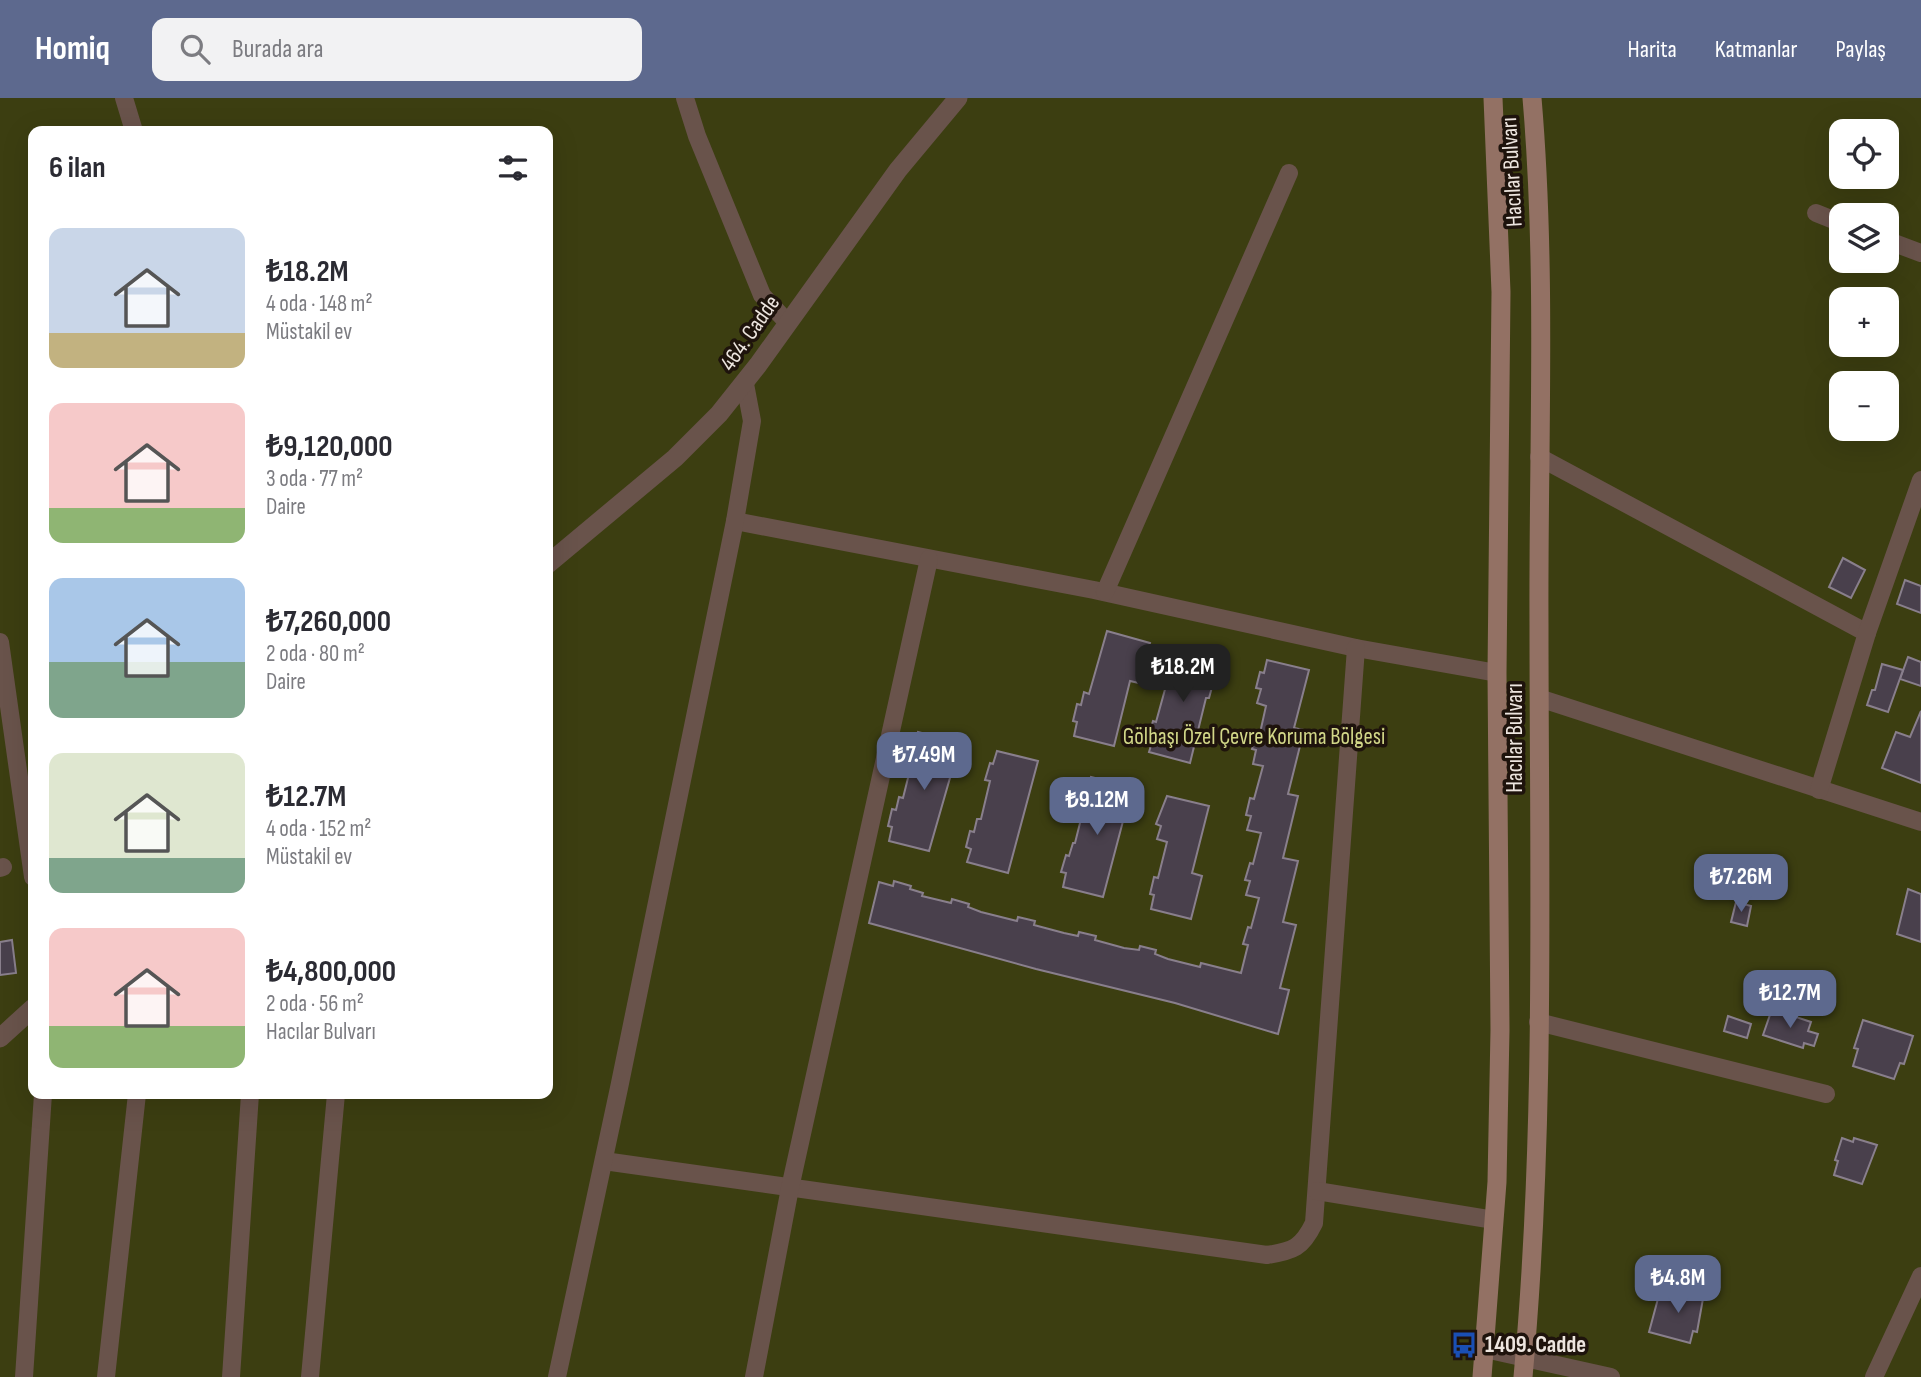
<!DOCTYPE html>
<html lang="tr">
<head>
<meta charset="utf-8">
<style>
  :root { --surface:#fff; --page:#f2f2f3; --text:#2b2b33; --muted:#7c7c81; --accent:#5d698e }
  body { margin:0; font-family:"Sofia Sans Condensed",sans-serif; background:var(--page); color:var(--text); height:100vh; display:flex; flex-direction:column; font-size:26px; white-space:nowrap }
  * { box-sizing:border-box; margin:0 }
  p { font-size:23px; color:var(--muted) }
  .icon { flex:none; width:38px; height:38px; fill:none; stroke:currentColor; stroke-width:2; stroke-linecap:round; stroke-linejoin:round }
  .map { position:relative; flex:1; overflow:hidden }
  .panel { position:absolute; left:28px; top:28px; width:525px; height:973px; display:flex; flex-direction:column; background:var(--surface); border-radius:14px; box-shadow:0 7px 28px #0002 }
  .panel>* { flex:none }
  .buttons { position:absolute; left:1829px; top:21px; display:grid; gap:14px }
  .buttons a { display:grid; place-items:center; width:70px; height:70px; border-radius:14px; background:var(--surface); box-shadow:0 7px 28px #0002; font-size:35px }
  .price { position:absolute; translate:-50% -60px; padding:0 16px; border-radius:14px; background:var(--accent); color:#fff; font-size:23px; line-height:46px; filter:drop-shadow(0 2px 4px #0008) }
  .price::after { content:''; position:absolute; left:50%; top:42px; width:21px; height:16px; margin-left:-10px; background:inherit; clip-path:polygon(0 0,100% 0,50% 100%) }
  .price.active { background:#222; color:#fff }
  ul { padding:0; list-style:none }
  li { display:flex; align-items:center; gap:21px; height:175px; padding:0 21px }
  li span { display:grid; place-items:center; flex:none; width:196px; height:140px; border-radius:14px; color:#555 }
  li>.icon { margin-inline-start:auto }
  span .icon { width:84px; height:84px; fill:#fffc; stroke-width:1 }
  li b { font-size:30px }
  h2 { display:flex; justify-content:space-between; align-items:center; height:84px; padding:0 21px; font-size:30px }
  header { display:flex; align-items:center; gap:42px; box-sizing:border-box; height:98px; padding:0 35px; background:var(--accent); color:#fff }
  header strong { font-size:33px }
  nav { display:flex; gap:38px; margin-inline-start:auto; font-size:24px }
  .search { width:490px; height:63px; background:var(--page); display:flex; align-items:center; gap:18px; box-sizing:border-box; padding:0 24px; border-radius:14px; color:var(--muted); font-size:26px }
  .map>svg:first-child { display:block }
  .green { fill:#3c3e11; fill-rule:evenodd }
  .building { fill:#49404c; stroke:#897f8c; stroke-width:2 }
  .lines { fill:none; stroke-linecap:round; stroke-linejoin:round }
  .minor { stroke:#69534b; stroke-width:18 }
  .tertiary { stroke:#69534b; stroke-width:19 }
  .secondary { stroke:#937164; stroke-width:19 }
  .labels { text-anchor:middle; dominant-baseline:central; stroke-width:7; stroke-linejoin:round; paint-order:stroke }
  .street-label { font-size:23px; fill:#ede5df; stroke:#1e130c }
  .park-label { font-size:23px; fill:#d2d788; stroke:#1e130c }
  .poi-label { font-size:23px; font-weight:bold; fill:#ede5df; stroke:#1e130c; text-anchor:start }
</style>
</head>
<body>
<header>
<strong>Homiq</strong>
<div class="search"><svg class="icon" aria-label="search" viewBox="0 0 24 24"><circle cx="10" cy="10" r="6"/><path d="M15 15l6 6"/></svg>Burada ara</div>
<nav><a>Harita</a><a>Katmanlar</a><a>Paylaş</a></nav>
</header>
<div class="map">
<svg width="1921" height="1279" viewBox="0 0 1921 1279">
  <rect width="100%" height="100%" fill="#271c15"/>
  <path class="green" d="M0,0H1921V1279H0ZM33,33H548V996H33ZM1841,33H1886V79H1841ZM1841,117H1886V163H1841ZM1841,201H1886V247H1841ZM1841,285H1886V331H1841Z"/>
  <g class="building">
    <path d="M1843,460L1865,472L1851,500L1829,489Z"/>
    <path d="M1905,482L1921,488V515L1897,506Z"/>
    <path d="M1107,533L1150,545L1139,585L1130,583L1114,648L1074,638L1077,624L1073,623L1077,606L1081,607L1084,594L1089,596Z"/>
    <path d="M1177,548L1220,560L1209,600H1206L1190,665L1149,654L1153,641L1148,639L1153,623L1156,624Z"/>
    <path d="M1908,559L1921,564V588L1900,581Z"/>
    <path d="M1267,562L1309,572L1294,630L1304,632L1288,696L1298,698L1283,760L1298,763L1283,824L1296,827L1280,890L1289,892L1278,936L1175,905L1036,871L869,825L879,784L893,788L894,783L911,788L910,791L923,795L922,798L951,805L952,801L969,806L968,809L981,814L1017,823L1018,819L1035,823L1034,827L1064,835L1078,838L1079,834L1096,838L1095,842L1124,850L1139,852L1140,848L1156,852L1155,856L1168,861L1200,869L1201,865L1241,875L1248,847L1243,846L1248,829L1251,830L1259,800L1246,797L1250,783L1245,782L1250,765L1253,766L1261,735L1247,732L1251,718L1246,717L1250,700L1254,701L1263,668L1253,666L1256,652L1252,651L1256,634L1260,635L1266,608L1257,605L1261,591L1256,590L1260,574L1264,575Z"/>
    <path d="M1882,566L1903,572L1888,614L1867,607L1872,592H1875Z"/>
    <path d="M1921,613V685L1882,670L1896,634L1910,639Z"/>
    <path d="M918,634L960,645L929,753L889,743L892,729L888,728L892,711L896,712L899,699L903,700L912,664L907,663L911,646L915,647Z"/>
    <path d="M997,653L1038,663L1008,775L967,764L971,751L966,749L970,733L974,734L977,721H981L990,683L985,682L990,665L993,666Z"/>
    <path d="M1091,679L1132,689L1103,799L1063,789L1066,775L1061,774L1066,757L1069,758L1073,745H1075L1084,709L1080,708L1084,691L1087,692Z"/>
    <path d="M1167,698L1209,708L1192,775L1202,778L1191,821L1151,811L1154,797L1150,796L1154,779L1158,780L1167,744L1157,741L1161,728L1156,726Z"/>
    <path d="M1908,791L1921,796V844L1897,836Z"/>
    <path d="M1736,804L1751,808L1747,828L1731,824Z"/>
    <path d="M12,842L16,875L0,877V844Z"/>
    <path d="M1772,911L1811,924L1808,933L1818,936L1814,948L1804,945L1803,950L1763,937Z"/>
    <path d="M1728,918L1751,926L1747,940L1724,933Z"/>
    <path d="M1863,922L1913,938L1904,966L1900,965L1894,981L1853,968L1858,951L1854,950Z"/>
    <path d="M1842,1040L1853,1044L1854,1040L1877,1047L1862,1086L1834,1077L1838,1063L1835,1062Z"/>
    <path d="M1673,1190L1704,1195L1697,1234L1693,1233L1690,1245L1649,1234L1659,1197L1670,1200Z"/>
  </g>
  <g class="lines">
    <g class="minor">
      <path d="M124,0L134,33"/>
      <path d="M685,0L697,38L762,197L787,224"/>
      <path d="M1816,115L1841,125"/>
      <path d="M1886,142L1921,155"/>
      <path d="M1539,359L1867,535"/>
      <path d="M735,423L1094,492L1356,550L1497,575"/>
      <path d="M1105,494L1289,75"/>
      <path d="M0,544L33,779"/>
      <path d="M1539,600L1921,724"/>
      <path d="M1819,692L1867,535L1921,382"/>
      <path d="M0,770L3,769"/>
      <path d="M1538,924L1826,996"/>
      <path d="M604,1063L1267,1157C1293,1153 1302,1150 1314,1125L1356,550"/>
      <path d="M1317,1093L1494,1122"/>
      <path d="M1485,1251L1611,1279"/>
      <path d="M24,1279L43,996"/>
      <path d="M106,1279L137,996"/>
      <path d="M231,1279L250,996"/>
      <path d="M310,1279L336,996"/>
      <path d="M557,1279L619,990L735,423L752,323L745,286"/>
      <path d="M754,1279L790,1090L929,461"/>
      <path d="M1874,1279L1921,1178"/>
    </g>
    <g class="tertiary">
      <path d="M548,466L675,360L719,316L758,267L898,72L958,0"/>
      <path d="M0,940L33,910"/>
    </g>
    <g class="secondary">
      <path d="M1482,1279L1497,1084L1500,932L1497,575L1501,194L1493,0"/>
      <path d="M1523,1279C1546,1029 1539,777 1539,527C1538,351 1547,175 1532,0"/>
    </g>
  </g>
  <defs>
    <g id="bus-bare" transform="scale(2.1)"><path d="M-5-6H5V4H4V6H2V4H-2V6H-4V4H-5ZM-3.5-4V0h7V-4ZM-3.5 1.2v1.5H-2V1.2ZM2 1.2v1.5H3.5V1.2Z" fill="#1a4fb4" stroke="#1e130c" stroke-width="2.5" paint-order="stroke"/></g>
  </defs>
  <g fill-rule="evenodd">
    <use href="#bus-bare" x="1464" y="1247"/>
  </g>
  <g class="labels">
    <g class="street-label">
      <text transform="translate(1512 74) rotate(-93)">Hacılar Bulvarı</text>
      <text transform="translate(750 235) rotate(-55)">464. Cadde</text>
      <text transform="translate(1515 640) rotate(-90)">Hacılar Bulvarı</text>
    </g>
    <g class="park-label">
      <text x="1254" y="639">Gölbaşı Özel Çevre Koruma Bölgesi</text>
    </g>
    <g class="poi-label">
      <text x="1485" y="1247">1409. Cadde</text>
    </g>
  </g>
</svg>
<div class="buttons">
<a><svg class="icon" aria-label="locate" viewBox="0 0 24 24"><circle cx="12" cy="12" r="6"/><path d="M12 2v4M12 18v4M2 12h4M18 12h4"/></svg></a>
<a><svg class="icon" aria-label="layers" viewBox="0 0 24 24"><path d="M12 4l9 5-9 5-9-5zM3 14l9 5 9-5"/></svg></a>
<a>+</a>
<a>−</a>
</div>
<b class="price active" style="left:1183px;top:606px">₺18.2M</b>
<b class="price" style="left:924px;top:694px">₺7.49M</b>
<b class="price" style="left:1097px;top:739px">₺9.12M</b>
<b class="price" style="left:1741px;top:816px">₺7.26M</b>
<b class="price" style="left:1790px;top:932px">₺12.7M</b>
<b class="price" style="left:1678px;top:1217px">₺4.8M</b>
<section class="panel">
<h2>6 ilan<svg class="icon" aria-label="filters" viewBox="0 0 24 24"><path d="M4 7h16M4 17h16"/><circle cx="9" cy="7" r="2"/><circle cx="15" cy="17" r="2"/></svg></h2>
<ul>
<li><span style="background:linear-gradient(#c9d6e8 75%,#c2b280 0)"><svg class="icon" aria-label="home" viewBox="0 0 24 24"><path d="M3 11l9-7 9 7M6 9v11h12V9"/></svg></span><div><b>₺18.2M</b><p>4 oda · 148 m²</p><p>Müstakil ev</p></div></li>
<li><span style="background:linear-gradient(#f6c9c9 75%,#8fb573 0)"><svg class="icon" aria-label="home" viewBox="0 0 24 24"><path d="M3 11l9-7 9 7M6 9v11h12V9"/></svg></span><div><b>₺9,120,000</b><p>3 oda · 77 m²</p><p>Daire</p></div></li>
<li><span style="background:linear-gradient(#a9c7e8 60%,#7fa58c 0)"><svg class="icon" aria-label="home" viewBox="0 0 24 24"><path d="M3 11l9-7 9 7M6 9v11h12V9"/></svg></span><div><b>₺7,260,000</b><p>2 oda · 80 m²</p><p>Daire</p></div></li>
<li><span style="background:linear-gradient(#dfe7d0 75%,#7fa58c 0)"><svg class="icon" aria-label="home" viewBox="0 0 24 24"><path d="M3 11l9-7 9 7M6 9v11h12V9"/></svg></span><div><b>₺12.7M</b><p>4 oda · 152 m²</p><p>Müstakil ev</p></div></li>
<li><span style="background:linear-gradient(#f6c9c9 70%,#8fb573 0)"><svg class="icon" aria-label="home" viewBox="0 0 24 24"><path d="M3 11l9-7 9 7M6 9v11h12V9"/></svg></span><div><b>₺4,800,000</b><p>2 oda · 56 m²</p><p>Hacılar Bulvarı</p></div></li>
</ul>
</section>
</div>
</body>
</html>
